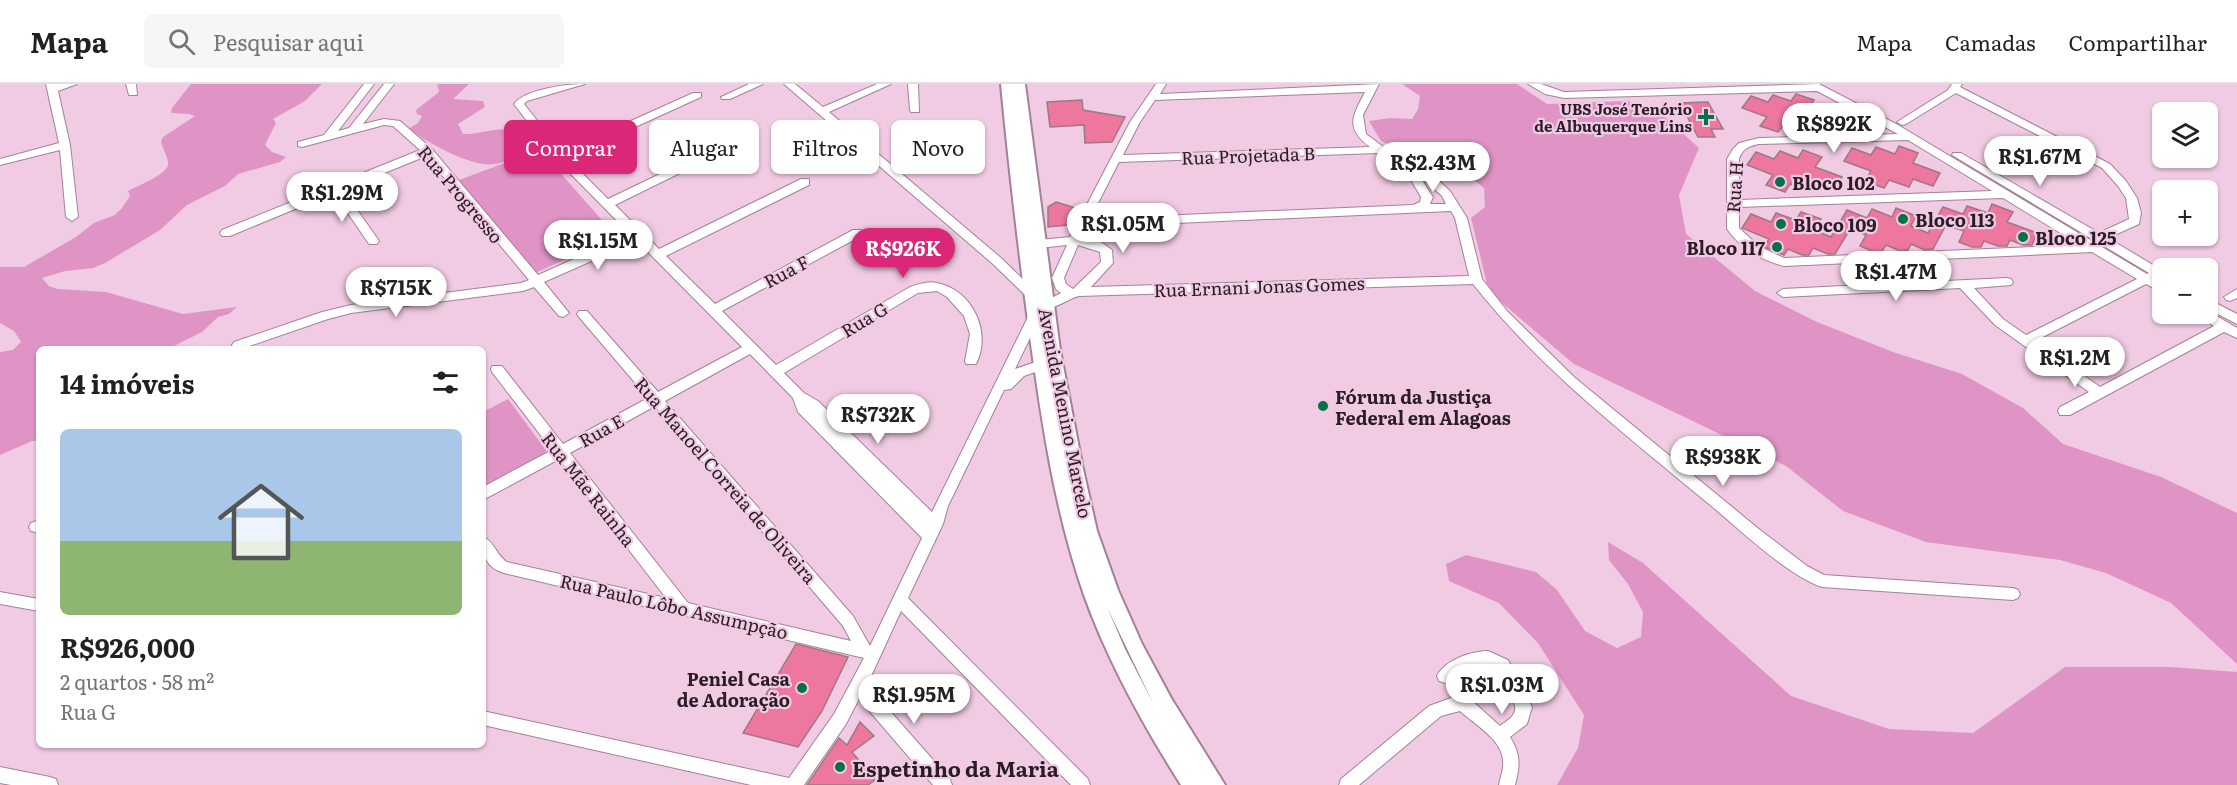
<!DOCTYPE html>
<html lang="pt">
<head>
<meta charset="utf-8">
<style>
  :root { --surface:#fff; --page:#f6f6f6; --text:#202124; --muted:#757577; --line:#e0e0e0; --accent:#db2777 }
  body { margin:0; font-family:Literata,serif; background:var(--page); color:var(--text); height:100vh; display:flex; flex-direction:column; font-size:22px; white-space:nowrap }
  * { box-sizing:border-box; margin:0 }
  p { font-size:20px; color:var(--muted) }
  .icon { flex:none; width:33px; height:33px; fill:none; stroke:currentColor; stroke-width:2; stroke-linecap:round; stroke-linejoin:round }
  .map { position:relative; flex:1; overflow:hidden }
  .panel { position:absolute; left:36px; top:262px; width:450px; height:402px; display:flex; flex-direction:column; background:var(--surface); border-radius:9px; box-shadow:0 2px 4px #0004 }
  .panel>* { flex:none }
  .top-card { position:absolute; left:504px; top:36px; width:570px; height:54px; display:flex; gap:12px }
  .fabs { position:absolute; left:2152px; top:18px; display:grid; gap:12px }
  .fabs a { display:grid; place-items:center; width:66px; height:66px; border-radius:9px; background:var(--surface); box-shadow:0 2px 4px #0004; font-size:30px }
  .price { position:absolute; translate:-50% -51px; padding:0 14px; border-radius:21px; background:#fff; color:#222; font-size:20px; line-height:39px; filter:drop-shadow(0 2px 3px #0008) }
  .price::after { content:''; position:absolute; left:50%; top:36px; width:18px; height:14px; margin-left:-9px; background:inherit; clip-path:polygon(0 0,100% 0,50% 100%) }
  .price.selected { background:var(--accent); color:#fff }
  ul { padding:0; list-style:none }
  li { display:grid; align-content:center; gap:12px; height:318px; padding:0 24px }
  li span { display:grid; place-items:center; height:186px; border-radius:9px; color:#555 }
  li>.icon { margin-inline-start:auto }
  span .icon { width:108px; height:108px; fill:#fffc; stroke-width:1 }
  li b { font-size:26px }
  h2 { display:flex; justify-content:space-between; align-items:center; height:72px; padding:0 24px; font-size:26px }
  .pill { padding:0 21px; border-radius:9px; background:var(--surface); box-shadow:0 2px 4px #0004; font-size:21px; line-height:54px }
  .pill.selected { background:var(--accent); color:#fff }
  header { display:flex; align-items:center; gap:36px; box-sizing:border-box; height:84px; padding:0 30px; background:var(--surface); border-bottom:2px solid var(--line) }
  header strong { font-size:28px }
  nav { display:flex; gap:33px; margin-inline-start:auto; font-size:21px }
  .search { width:420px; height:54px; background:var(--page); display:flex; align-items:center; gap:15px; box-sizing:border-box; padding:0 21px; border-radius:9px; color:var(--muted); font-size:22px }
  .map>svg:first-child { display:block }
  .green { fill:#df94c5 }
  .building { fill:#ed779f; stroke:#a07782; stroke-width:1.5 }
  .lines { fill:none; stroke-linecap:round; stroke-linejoin:round }
  .minor-casing { stroke:#a48197; stroke-width:2 }
  .major-casing { stroke:#a48197; stroke-width:4 }
  .minor { fill:#fff; fill-rule:evenodd }
  .major { fill:#fff; fill-rule:evenodd }
  .poi-dot { fill:#037048; stroke:#f1cae3; stroke-width:2 }
  .labels { text-anchor:middle; dominant-baseline:central; stroke-width:4.5; stroke-linejoin:round; paint-order:stroke }
  .far-poi-label { font-size:15px; font-weight:bold; fill:#2b1d27; stroke:#f1cae3; text-anchor:end }
  .street-label { font-size:18px; fill:#2b1d27; stroke:#f1cae3 }
  .poi-label { font-size:18px; font-weight:bold; fill:#2b1d27; stroke:#f1cae3; text-anchor:start }
  .near-poi-label { font-size:21px; font-weight:bold; fill:#2b1d27; stroke:#f1cae3; text-anchor:start }
</style>
</head>
<body>
<header>
<strong>Mapa</strong>
<div class="search"><svg class="icon" aria-label="search" viewBox="0 0 24 24"><circle cx="10" cy="10" r="6"/><path d="M15 15l6 6"/></svg>Pesquisar aqui</div>
<nav><a>Mapa</a><a>Camadas</a><a>Compartilhar</a></nav>
</header>
<div class="map">
<svg width="2237" height="701" viewBox="0 0 2237 701">
  <rect width="100%" height="100%" fill="#f1cae3"/>
  <g class="green">
    <path d="M191,0H322L305,17L273,35L276,39L265,61L272,68L286,73L280,78L238,90L225,102L187,121L160,146L105,179L93,184L65,187L42,194L49,202L57,205L106,208L183,230L237,223L229,230L218,233L202,248L168,265L39,266V357H32L0,371V268L13,266L21,258L14,247L0,239V183H24L76,153L94,139L115,131L122,124L130,112L128,107C137,102 166,91 168,81C169,75 163,65 161,58L163,53L195,32L189,30L171,29L172,24Z"/>
    <path d="M437,0H469L453,15L483,17L485,23L458,40L463,50C486,51 518,32 529,63C519,70 508,78 495,80C471,84 428,58 408,45L418,39L422,32L417,30L416,26L439,8Z"/>
    <path d="M1402,0H1517L1547,20L1628,17L1656,25L1699,64L1679,111L1686,150L1755,207L1817,238L1893,268L1962,290L2023,324L2063,360L2161,393L2237,429V580L2171,519L2106,489L2060,476L1926,458L1843,427L1786,382L1574,280L1489,208L1471,134L1485,123L1484,104L1465,89L1426,76L1381,57L1369,37L1390,34L1412,35L1418,25L1420,12Z"/>
    <path d="M540,66L616,152L531,191L451,99Z"/>
    <path d="M508,315L548,369L483,403V328Z"/>
    <path d="M1608,458L1643,479L1791,612L1889,645L1973,649L2065,583H2171L2237,588V701H1557L1578,664L1584,631L1538,559L1499,519L1449,497L1446,480L1466,471L1536,488L1557,506L1585,547L1617,564L1641,553L1643,528L1628,500L1609,476Z"/>
  </g>
  <g class="building">
    <path d="M1796,10L1814,16L1808,25L1833,34L1825,46L1807,40L1802,47L1784,41L1778,48L1760,42L1767,33L1742,24L1751,12L1768,18L1773,11L1791,17Z"/>
    <path d="M1082,16L1083,26L1125,33L1112,58L1085,59L1084,41L1050,43L1047,18Z"/>
    <path d="M1708,18L1723,45H1711L1715,53H1698L1680,19Z"/>
    <path d="M1838,27L1856,33L1848,45L1830,39Z"/>
    <path d="M1899,62L1918,69L1913,79L1940,89L1933,102L1913,95L1909,103L1889,96L1884,104L1865,97L1871,87L1844,77L1852,64L1871,71L1876,63L1895,70Z"/>
    <path d="M1803,66L1822,73L1815,83L1842,93L1834,106L1815,99L1809,107L1790,100L1785,108L1766,101L1773,91L1747,81L1756,68L1774,75L1780,67L1798,74Z"/>
    <path d="M1056,118L1073,123L1074,127L1068,141L1048,143V123Z"/>
    <path d="M1992,120L2013,128L2007,138L2037,149L2032,161H2023L2010,156L2007,162H1998L1984,157L1981,163H1972L1959,158L1964,147L1946,141L1933,165L1925,166L1911,160L1908,166L1900,167L1886,161L1882,167L1874,168L1860,162L1866,151L1850,145L1835,170H1828L1813,164L1809,171H1802L1788,165L1784,171L1764,163L1769,155L1742,144L1751,130L1771,138L1776,129L1796,136L1801,128L1821,135L1814,146L1831,153L1847,126L1867,134L1872,125L1892,133L1896,124L1916,132L1911,142L1928,149L1943,123L1963,130L1967,122L1988,129Z"/>
    <path d="M884,311L892,319L877,328L869,320Z"/>
    <path d="M796,560L848,573L822,627L798,663L743,649Z"/>
    <path d="M860,638L874,652L852,668L875,696L868,701H807L839,654L847,661Z"/>
  </g>
  <g class="lines">
    <g class="minor-casing">
      <g id="minor">
        <path d="M46,0H77L58,7L70,61L78,133L72,137L66,133L60,66L0,81V75L59,59Z"/>
        <path d="M126,0H136L137,11H129Z"/>
        <path d="M364,0H374L338,47L349,44L384,0H394L363,40L384,35L400,37L432,65L538,191L630,150L556,75L514,20C525,5 567,0 585,0L527,17L524,20L562,68L693,9H701V13L567,74L608,115L743,50H751V54L615,121L659,165L801,95H809V101L666,172L715,220L853,146H861L863,149L861,152L722,227L776,281L910,203C919,200 928,197 937,199C973,206 992,249 976,280H966L965,277L970,250L964,232L947,213L937,207L918,209L784,289L804,309L818,317L932,428L1029,231L1031,228H1039L1041,231L1015,285L1050,273L1056,278L1055,281L1024,292L1011,305L1004,306L948,422L943,440L908,514L1088,695L1090,701H1071L901,527L867,601L950,695L952,701H933L859,615L846,640L804,701H751L483,641V627L789,694L834,630L864,574L504,489C485,483 483,471 483,453C494,457 497,472 507,478L666,514L559,375L483,416V403L552,366L492,288L491,285L492,282H502L563,360L648,314L579,233L577,230L579,227H587L658,308L742,263L637,157L544,198L569,229L563,233L559,232L534,203L523,207L351,229L328,235L238,266L234,264L232,261L234,258L322,228L351,221L521,199L529,196L426,72L343,106L377,154L379,157L377,160H369L334,109L230,152H222L220,149L222,146L420,66L393,42L384,41L302,63L298,62V58L324,51ZM750,270L793,314L798,328L922,454L870,562L853,532L665,317ZM655,322L843,542L851,557L688,519L570,369Z"/>
        <path d="M749,0H763L730,15H722L721,13Z"/>
        <path d="M784,0H795L823,23L877,0H891L829,28L1001,174L1034,206L1036,209L1034,212H1026L993,180Z"/>
        <path d="M908,0H918L919,28H911L910,26Z"/>
        <path d="M1156,0H1166L1160,10L1379,0L1363,31L1366,50L1385,64L1420,80L1450,107L1467,134L1482,195L1507,227L1574,293L1760,446L1807,482L1824,491L2013,504L2018,506L2020,510L2018,514L2013,516L1822,503C1787,491 1738,444 1709,420C1626,351 1540,285 1473,200L1079,212C1068,215 1051,227 1042,225L1040,222L1042,219L1061,209L1056,205L1052,194L1067,161L1029,165L1023,161L1029,157L1070,153L1130,38ZM1365,8C1352,33 1345,44 1370,63L1123,71L1140,38L1155,16ZM1379,69L1401,79L1421,113L1420,118L1413,121L1090,135L1119,78ZM1418,90L1442,112L1446,120H1430L1433,113ZM1451,127L1455,134L1469,192L1091,203L1113,179L1112,166L1101,158L1082,153L1086,143ZM1078,161L1100,168L1101,178L1073,205L1066,200L1064,194Z"/>
        <path d="M1528,0H1541L1564,8L1819,0L1898,41L2147,190L2149,189L1952,71L1953,69H1961L2099,149L2129,135L2126,114L2118,102L2102,84L1956,9L1906,40L1902,41L1897,38L1948,6L1952,0H1962L1960,3L2110,80L2126,97L2137,114L2141,129L2139,140L2108,154L2163,187V196L2155,195L2163,199V209L2146,200L2035,257L2100,303L2214,242L2200,233L2198,230H2208V227L2237,244V254L2224,248L2070,331H2060L2058,327L2060,323L2089,308L1995,241L1960,204L1783,213L1777,209L1783,205L2007,194L2011,195L2013,198L2011,201L1974,204L2003,235L2026,251L2137,195L2092,168L1784,182C1761,176 1741,165 1727,145V75L1733,65L1739,59L1759,54L1898,50L1817,7L1564,14L1545,10ZM1908,56L1992,107L1739,116V75C1742,65 1749,62 1759,60ZM2003,114L2080,161L1784,174L1760,163L1739,144V123Z"/>
        <path d="M2237,205V214L2230,217L2226,216L2224,213Z"/>
        <path d="M2208,215L2237,230V240L2208,225Z"/>
        <path d="M36,437H39V449L31,447L29,443L31,439Z"/>
        <path d="M0,508L39,515V527L0,520Z"/>
        <path d="M1488,567L1508,576L1532,623L1527,640L1510,653C1521,670 1520,682 1515,701H1499C1500,694 1504,685 1503,677C1503,656 1474,640 1460,627L1441,632L1359,701H1339L1341,695L1429,622L1456,612L1470,615L1500,642C1508,636 1519,630 1514,619L1498,588L1491,582L1474,583L1445,599L1439,597L1437,592C1445,576 1471,567 1488,567Z"/>
        <path d="M0,683L50,693L56,695L58,701H11L0,699Z"/>
      </g>
    </g>
    <g class="major-casing">
      <path id="major" d="M1001,0H1025L1060,266L1083,385L1097,447L1118,506L1142,560L1171,614L1225,701H1181C1143,641 1108,578 1084,511C1055,428 1042,340 1030,253C1019,169 1009,85 1001,0ZM1107,523L1153,619L1125,565Z"/>
    </g>
    <use href="#minor" class="minor"/>
    <use href="#major" class="major"/>
  </g>
  <g class="poi-dot">
    <path d="M1703 24h6v6h6v6h-6v6h-6v-6h-6v-6h6z"/>
    <circle cx="1780" cy="98" r="6"/>
    <circle cx="1903" cy="135" r="6"/>
    <circle cx="1781" cy="140" r="6"/>
    <circle cx="2023" cy="153" r="6"/>
    <circle cx="1777" cy="163" r="6"/>
    <circle cx="1323" cy="322" r="6"/>
    <circle cx="802" cy="604" r="6"/>
    <circle cx="840" cy="683" r="6"/>
  </g>
  <g class="labels">
    <g class="far-poi-label">
      <text x="1692" y="24">UBS José Tenório<tspan x="1692" dy="17">de Albuquerque Lins</tspan></text>
    </g>
    <g class="street-label">
      <text transform="translate(1248 71) rotate(-2)">Rua Projetada B</text>
      <text transform="translate(1734 103) rotate(-86)">Rua H</text>
      <text transform="translate(461 110) rotate(50)">Rua Progresso</text>
      <text transform="translate(786 187) rotate(-28)">Rua F</text>
      <text transform="translate(1259 202) rotate(-2)">Rua Ernani Jonas Gomes</text>
      <text transform="translate(864 235) rotate(-31)">Rua G</text>
      <text transform="translate(1066 329) rotate(79)">Avenida Menino Marcelo</text>
      <text transform="translate(601 346) rotate(-29)">Rua E</text>
      <text transform="translate(726 396) rotate(49)">Rua Manoel Correia de Oliveira</text>
      <text transform="translate(589 405) rotate(52)">Rua Mãe Rainha</text>
      <text transform="translate(674 522) rotate(13)">Rua Paulo Lôbo Assumpção</text>
    </g>
    <g class="poi-label">
      <text x="1792" y="98">Bloco 102</text>
      <text x="1915" y="135">Bloco 113</text>
      <text x="1793" y="140">Bloco 109</text>
      <text x="2035" y="153">Bloco 125</text>
      <text x="1765" y="163" text-anchor="end">Bloco 117</text>
      <text x="1335" y="312">Fórum da Justiça<tspan x="1335" dy="21">Federal em Alagoas</tspan></text>
      <text x="790" y="594" text-anchor="end">Peniel Casa<tspan x="790" dy="21">de Adoração</tspan></text>
    </g>
    <g class="near-poi-label">
      <text x="852" y="683">Espetinho da Maria</text>
    </g>
  </g>
</svg>
<div class="fabs">
<a><svg class="icon" aria-label="layers" viewBox="0 0 24 24"><path d="M12 4l9 5-9 5-9-5zM3 14l9 5 9-5"/></svg></a>
<a>+</a>
<a>−</a>
</div>
<b class="price" style="left:1834px;top:70px">R$892K</b>
<b class="price" style="left:2040px;top:103px">R$1.67M</b>
<b class="price" style="left:1433px;top:109px">R$2.43M</b>
<b class="price" style="left:342px;top:139px">R$1.29M</b>
<b class="price" style="left:1123px;top:170px">R$1.05M</b>
<b class="price" style="left:598px;top:187px">R$1.15M</b>
<b class="price selected" style="left:903px;top:195px">R$926K</b>
<b class="price" style="left:1896px;top:218px">R$1.47M</b>
<b class="price" style="left:396px;top:234px">R$715K</b>
<b class="price" style="left:2075px;top:304px">R$1.2M</b>
<b class="price" style="left:878px;top:361px">R$732K</b>
<b class="price" style="left:1723px;top:403px">R$938K</b>
<b class="price" style="left:1502px;top:631px">R$1.03M</b>
<b class="price" style="left:914px;top:641px">R$1.95M</b>
<div class="top-card">
<a class="pill selected">Comprar</a>
<a class="pill">Alugar</a>
<a class="pill">Filtros</a>
<a class="pill">Novo</a>
</div>
<section class="panel">
<h2>14 imóveis<svg class="icon" aria-label="filters" viewBox="0 0 24 24"><path d="M4 7h16M4 17h16"/><circle cx="9" cy="7" r="2"/><circle cx="15" cy="17" r="2"/></svg></h2>
<ul>
<li><span style="background:linear-gradient(#a9c7e8 60%,#8fb573 0)"><svg class="icon" aria-label="home" viewBox="0 0 24 24"><path d="M3 11l9-7 9 7M6 9v11h12V9"/></svg></span><div><b>R$926,000</b><p>2 quartos · 58 m²</p><p>Rua G</p></div></li>
</ul>
</section>
</div>
</body>
</html>
